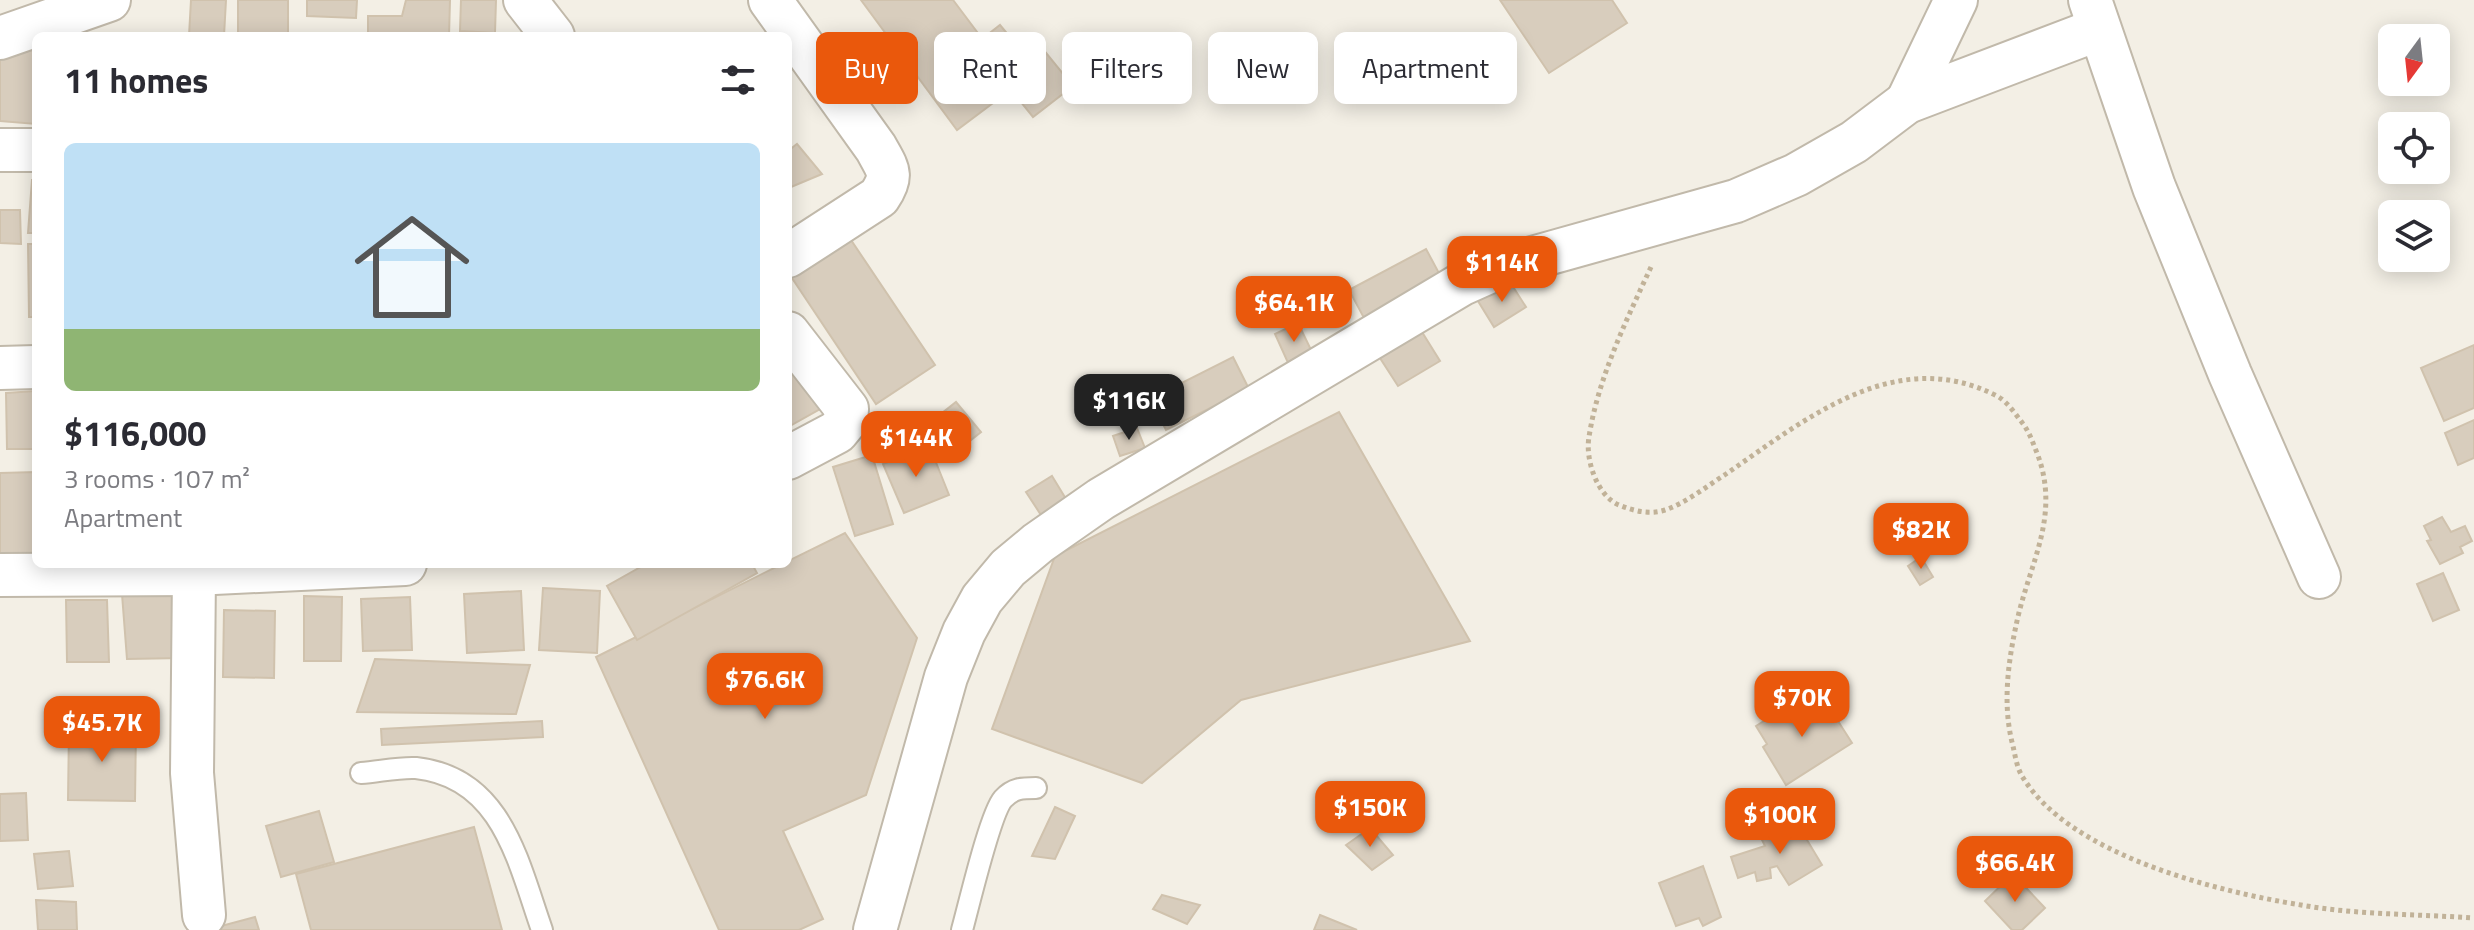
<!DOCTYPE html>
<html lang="en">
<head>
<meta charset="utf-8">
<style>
  :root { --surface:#fff; --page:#f7f7f7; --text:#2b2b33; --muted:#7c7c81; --accent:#ea580c }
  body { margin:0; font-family:"Titillium Web",sans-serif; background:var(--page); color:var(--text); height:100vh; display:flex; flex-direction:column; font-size:30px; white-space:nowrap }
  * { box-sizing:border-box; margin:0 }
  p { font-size:26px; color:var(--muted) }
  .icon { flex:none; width:44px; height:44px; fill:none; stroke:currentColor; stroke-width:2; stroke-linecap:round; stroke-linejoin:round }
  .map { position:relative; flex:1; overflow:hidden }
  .panel { position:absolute; left:32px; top:32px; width:760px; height:536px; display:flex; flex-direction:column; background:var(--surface); border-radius:12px; box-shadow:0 4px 20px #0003 }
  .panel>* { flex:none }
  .banner { position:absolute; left:816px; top:32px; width:760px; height:72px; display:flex; gap:16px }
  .needle { width:52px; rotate:195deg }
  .fabs { position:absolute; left:2378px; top:24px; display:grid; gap:16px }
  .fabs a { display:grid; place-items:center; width:72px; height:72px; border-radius:12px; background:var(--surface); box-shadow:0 4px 20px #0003; font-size:40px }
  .price { position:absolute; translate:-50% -68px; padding:0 18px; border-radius:16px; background:var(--accent); color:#fff; font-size:26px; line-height:52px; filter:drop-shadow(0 2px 4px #0008) }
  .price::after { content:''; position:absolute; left:50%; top:48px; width:24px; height:18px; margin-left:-12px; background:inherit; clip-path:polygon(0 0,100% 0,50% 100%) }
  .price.current { background:#222; color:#fff }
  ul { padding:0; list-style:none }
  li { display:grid; align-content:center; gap:16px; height:424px; padding:0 32px }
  li span { display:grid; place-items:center; height:248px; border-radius:12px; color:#555 }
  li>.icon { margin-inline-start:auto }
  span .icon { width:144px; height:144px; fill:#fffc; stroke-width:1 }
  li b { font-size:34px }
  h2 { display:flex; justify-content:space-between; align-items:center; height:96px; padding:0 32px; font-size:34px }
  .pill { padding:0 28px; border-radius:12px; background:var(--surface); box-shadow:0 4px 20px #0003; font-size:28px; line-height:72px }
  .pill.current { background:var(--accent); color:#fff }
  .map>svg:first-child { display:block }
  .building { fill:#d8cdbd; stroke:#d0c2ad; stroke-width:2 }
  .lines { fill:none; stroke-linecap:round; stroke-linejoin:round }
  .lane-casing { stroke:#c1b9aa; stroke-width:24 }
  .street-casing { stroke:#c1b9aa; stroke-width:46 }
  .path { stroke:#c1b298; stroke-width:5; stroke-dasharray:4 4; stroke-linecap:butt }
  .lane { stroke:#fff; stroke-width:20 }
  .street { stroke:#fff; stroke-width:42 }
</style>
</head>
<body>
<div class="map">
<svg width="2474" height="930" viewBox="0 0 2474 930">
  <rect width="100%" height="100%" fill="#f3efe5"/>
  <g class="building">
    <path d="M191,0H226L224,36H189Z"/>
    <path d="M238,0H288V34L238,35Z"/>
    <path d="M307,0H357L356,18L307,16Z"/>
    <path d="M406,0H450L449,36H368V16H402Z"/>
    <path d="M461,0H496L495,33L460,31Z"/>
    <path d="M861,0H953L1017,85L957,130Z"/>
    <path d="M1500,0H1612L1627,23L1549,73Z"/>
    <path d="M1000,25L1020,49L1038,43L1073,86L1033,117L1020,101L1031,92L986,36Z"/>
    <path d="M36,45V124L0,121V54Z"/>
    <path d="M797,144L822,174L791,187L788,184V151Z"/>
    <path d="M32,180H36V233H28Z"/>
    <path d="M0,210H20L21,244L0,243Z"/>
    <path d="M849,237L935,365L876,404L788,272Z"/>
    <path d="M28,244H36V317H29Z"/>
    <path d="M1426,249L1440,275L1364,318L1349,290Z"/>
    <path d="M1510,282L1526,307L1494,327L1478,301Z"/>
    <path d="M1298,323L1313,354L1289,365L1275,334Z"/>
    <path d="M1422,332L1440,361L1398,386L1380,358Z"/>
    <path d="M2474,345V408L2444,421L2421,368Z"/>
    <path d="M788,353L820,409L788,427Z"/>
    <path d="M1233,357L1249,389L1166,430L1150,399Z"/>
    <path d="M35,391L36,449H7L6,393Z"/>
    <path d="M956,402L981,432L947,459L922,429Z"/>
    <path d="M1339,412L1470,641L1241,700L1142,783L992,729L1055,556Z"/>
    <path d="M2474,420V458L2458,465L2445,433Z"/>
    <path d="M1137,428L1145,448L1120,456L1113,436Z"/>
    <path d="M929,445L949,495L904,513L883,464Z"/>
    <path d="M872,455L893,524L855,536L833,467Z"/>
    <path d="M36,472V555L0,556V473Z"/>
    <path d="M1052,476L1066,499L1041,515L1026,492Z"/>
    <path d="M2442,517L2451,532L2465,526L2472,541L2460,547L2463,553L2440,564L2427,541L2431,540L2424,526Z"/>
    <path d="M845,533L917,638L866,795L783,831L823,919L799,930H719L596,657L782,564H788V561Z"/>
    <path d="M1921,557L1933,577L1920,585L1908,566Z"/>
    <path d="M646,564H752L757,573L637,640L607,586Z"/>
    <path d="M2443,573L2459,610L2433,621L2417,584Z"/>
    <path d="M543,588L600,591L597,653L539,650Z"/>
    <path d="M521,591L524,650L467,653L464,594Z"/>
    <path d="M122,594L175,596L183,658L127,659Z"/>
    <path d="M304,596L342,597L341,661H304Z"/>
    <path d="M410,597L412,650L363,651L361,599Z"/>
    <path d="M66,600H107L109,662H67Z"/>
    <path d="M224,610L275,611L274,678L223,677Z"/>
    <path d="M375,659L530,665L516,714L357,712Z"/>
    <path d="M1804,696L1817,714L1829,707L1852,743L1786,785L1763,747L1767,744L1756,726Z"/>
    <path d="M542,721L543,737L382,745L381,729Z"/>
    <path d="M69,728H136L135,801L68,800Z"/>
    <path d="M26,793L28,840L0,841V794Z"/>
    <path d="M1055,807L1075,816L1055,859L1032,856Z"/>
    <path d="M319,811L334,862L281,877L266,826Z"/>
    <path d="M1795,820L1822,865L1789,885L1777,866L1770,868L1771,878L1757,881L1755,872L1738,878L1731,857L1765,846L1762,840Z"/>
    <path d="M474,827L502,930H311L296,874Z"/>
    <path d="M1370,828L1393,855L1372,870L1346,845Z"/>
    <path d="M69,851L73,886L38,889L34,854Z"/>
    <path d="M1703,866L1721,917L1703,926L1699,918L1676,926L1659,883Z"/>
    <path d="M2013,874L2045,908L2022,930H2012L1985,901Z"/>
    <path d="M1162,895L1200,905L1187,924L1153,909Z"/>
    <path d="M36,900L76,902L77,930H38Z"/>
    <path d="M1320,915L1357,930H1314Z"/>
    <path d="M255,917L259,930H211L210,929Z"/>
  </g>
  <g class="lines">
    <g class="lane-casing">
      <g id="lane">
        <path d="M361,773C378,772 398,767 416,768C502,777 518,862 542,930"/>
        <path d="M962,930C969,905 990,814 1003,799C1013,788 1022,788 1036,788"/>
      </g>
    </g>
    <g class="street-casing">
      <g id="street">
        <path d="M525,0L553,36"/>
        <path d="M770,0L876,148C888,170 894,175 879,197L788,256"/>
        <path d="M2090,0L2154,187L2230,374L2319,577"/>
        <path d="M0,38L109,0"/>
        <path d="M1907,102L1956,0"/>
        <path d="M0,150H36"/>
        <path d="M788,333L847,409L846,421L837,432L788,458"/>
        <path d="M0,368L36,367"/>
        <path d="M194,574L192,773L204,915"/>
        <path d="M0,575L194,574L405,564"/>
        <path d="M875,930L946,677L964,632L982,599L1008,568L1038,543L1101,499L1462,284L1500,267L1736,201L1796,175L1854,142L1907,102L2099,29"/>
      </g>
    </g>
    <path class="path" d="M1651,267C1626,321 1598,378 1589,437C1585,459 1597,496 1619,505C1634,511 1649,515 1665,510C1686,503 1707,486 1726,474C1806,419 1896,344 1997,396C2008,402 2016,415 2024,425C2030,434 2033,443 2037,453C2061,515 2030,562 2017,621C2008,662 2002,705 2013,746C2015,755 2017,768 2022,776C2069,855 2215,891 2301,905C2357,915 2417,914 2474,918"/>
    <use href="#lane" class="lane"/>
    <use href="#street" class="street"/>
  </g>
</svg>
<div class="fabs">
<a><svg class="needle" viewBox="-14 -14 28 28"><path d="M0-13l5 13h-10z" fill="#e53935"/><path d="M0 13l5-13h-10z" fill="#7c7c81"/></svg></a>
<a><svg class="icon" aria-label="locate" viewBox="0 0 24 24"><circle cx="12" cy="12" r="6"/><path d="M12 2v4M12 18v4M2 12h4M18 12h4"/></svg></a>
<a><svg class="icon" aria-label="layers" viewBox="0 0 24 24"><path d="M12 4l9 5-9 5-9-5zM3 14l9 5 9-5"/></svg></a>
</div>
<b class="price" style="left:1502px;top:304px">$114K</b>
<b class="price" style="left:1294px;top:344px">$64.1K</b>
<b class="price current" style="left:1129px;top:442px">$116K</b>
<b class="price" style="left:916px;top:479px">$144K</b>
<b class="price" style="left:1921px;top:571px">$82K</b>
<b class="price" style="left:765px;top:721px">$76.6K</b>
<b class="price" style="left:1802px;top:739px">$70K</b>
<b class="price" style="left:102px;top:764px">$45.7K</b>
<b class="price" style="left:1370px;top:849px">$150K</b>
<b class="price" style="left:1780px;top:856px">$100K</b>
<b class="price" style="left:2015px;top:904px">$66.4K</b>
<div class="banner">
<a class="pill current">Buy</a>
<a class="pill">Rent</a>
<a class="pill">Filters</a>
<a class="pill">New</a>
<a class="pill">Apartment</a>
</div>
<section class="panel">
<h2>11 homes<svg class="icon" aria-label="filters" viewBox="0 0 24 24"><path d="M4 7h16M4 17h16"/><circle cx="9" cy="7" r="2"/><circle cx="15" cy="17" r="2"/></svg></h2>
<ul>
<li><span style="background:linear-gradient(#bfe0f5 75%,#8fb573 0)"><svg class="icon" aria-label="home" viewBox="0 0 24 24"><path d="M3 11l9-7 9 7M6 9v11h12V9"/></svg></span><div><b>$116,000</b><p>3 rooms · 107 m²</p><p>Apartment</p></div></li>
</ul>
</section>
</div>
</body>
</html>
